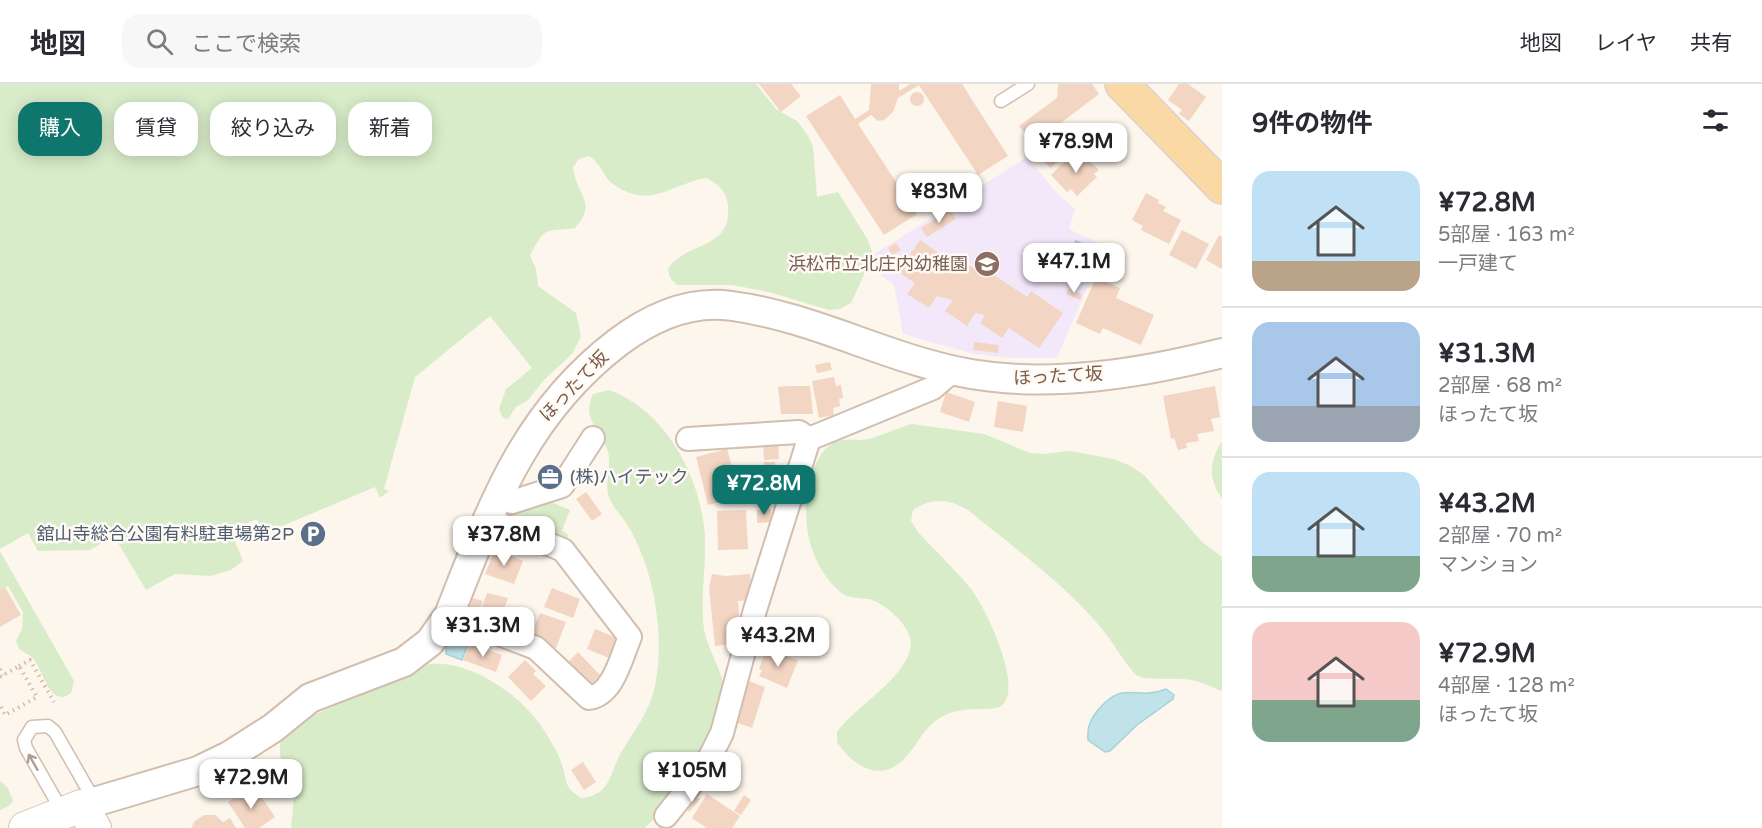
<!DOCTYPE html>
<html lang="ja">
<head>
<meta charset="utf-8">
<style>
  :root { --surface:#fff; --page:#f7f7f7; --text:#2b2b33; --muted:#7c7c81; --line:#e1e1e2; --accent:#0f766e }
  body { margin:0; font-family:"Varela Round","Noto Sans JP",sans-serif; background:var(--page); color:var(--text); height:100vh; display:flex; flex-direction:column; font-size:22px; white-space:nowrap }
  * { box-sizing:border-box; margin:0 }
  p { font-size:20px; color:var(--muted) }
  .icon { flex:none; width:33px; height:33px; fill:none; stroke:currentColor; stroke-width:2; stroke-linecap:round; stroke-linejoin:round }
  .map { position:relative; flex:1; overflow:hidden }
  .side { display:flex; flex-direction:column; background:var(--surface); width:540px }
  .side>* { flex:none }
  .banner { position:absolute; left:18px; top:18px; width:570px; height:54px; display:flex; gap:12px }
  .price { position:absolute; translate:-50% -51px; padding:0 14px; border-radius:12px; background:#fff; color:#222; font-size:20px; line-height:39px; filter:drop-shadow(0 2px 3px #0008) }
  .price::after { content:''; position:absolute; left:50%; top:36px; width:18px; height:14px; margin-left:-9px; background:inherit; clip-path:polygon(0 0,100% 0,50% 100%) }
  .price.on { background:var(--accent); color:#fff }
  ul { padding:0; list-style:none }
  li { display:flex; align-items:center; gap:18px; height:150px; padding:0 30px }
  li+li { border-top:2px solid var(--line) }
  li span { display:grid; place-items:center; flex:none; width:168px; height:120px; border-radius:18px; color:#555 }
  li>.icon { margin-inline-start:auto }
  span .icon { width:72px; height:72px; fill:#fffc; stroke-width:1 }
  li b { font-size:26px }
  h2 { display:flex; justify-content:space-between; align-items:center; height:72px; padding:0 30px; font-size:26px }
  .pill { padding:0 21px; border-radius:18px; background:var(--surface); box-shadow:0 3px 15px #0003; font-size:21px; line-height:54px }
  .pill.on { background:var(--accent); color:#fff }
  header { display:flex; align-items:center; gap:36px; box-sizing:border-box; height:84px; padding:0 30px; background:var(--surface); border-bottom:2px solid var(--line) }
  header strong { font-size:28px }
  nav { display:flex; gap:33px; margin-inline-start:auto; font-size:21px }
  .search { width:420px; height:54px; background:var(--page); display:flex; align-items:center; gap:15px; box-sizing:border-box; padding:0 21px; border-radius:18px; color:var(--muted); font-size:22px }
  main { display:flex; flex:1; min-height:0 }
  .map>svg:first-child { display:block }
  .education { fill:#f3e8fa }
  .green { fill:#d8ecc9 }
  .water { fill:#bfe3e8; stroke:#a5d3da; stroke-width:1.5 }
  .building { fill:#f3d5c3 }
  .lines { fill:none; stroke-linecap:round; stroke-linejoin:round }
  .service-casing { stroke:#d1beb0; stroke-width:15 }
  .minor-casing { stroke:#d1beb0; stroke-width:26 }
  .tertiary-casing { stroke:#d1beb0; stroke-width:32 }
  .secondary-casing { stroke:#d6c0b0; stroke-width:34 }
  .primary-casing { stroke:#dad1cd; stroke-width:36 }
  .path { stroke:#d9b8a5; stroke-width:4; stroke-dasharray:1.5 4.5; stroke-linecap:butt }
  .service { stroke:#fff; stroke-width:12 }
  .minor { stroke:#fff; stroke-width:22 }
  .tertiary { stroke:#fff; stroke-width:28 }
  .secondary { stroke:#fff; stroke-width:32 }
  .primary { stroke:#fbd9a5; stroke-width:33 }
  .oneway { stroke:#af9d94 }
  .labels { text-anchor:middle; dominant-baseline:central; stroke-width:5; stroke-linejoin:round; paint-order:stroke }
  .education-label { font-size:18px; fill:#785e54; stroke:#fffaf3; text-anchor:end }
  .street-label { font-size:18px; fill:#7a5c4d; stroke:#fffaf3 }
  .service-label { font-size:18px; fill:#4e5e75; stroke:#fffaf3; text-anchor:start }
</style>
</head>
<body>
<header>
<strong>地図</strong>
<div class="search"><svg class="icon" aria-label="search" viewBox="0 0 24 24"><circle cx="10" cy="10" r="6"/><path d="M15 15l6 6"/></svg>ここで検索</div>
<nav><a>地図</a><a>レイヤ</a><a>共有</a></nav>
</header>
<main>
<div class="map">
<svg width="1222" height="744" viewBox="0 0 1222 744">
  <rect width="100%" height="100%" fill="#fdf6ec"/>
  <path class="education" d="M1027,73L1055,107L1075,125L1069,145L1105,162L1057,274H1010L974,270L903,250L894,201L879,190L873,171Z"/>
  <g class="green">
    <path d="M0,0H756L776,25L797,37L807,50L813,62L817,113L838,108L868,156L873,171L851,219L840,225L829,226L769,208L732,201H677L670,194L668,185C685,157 732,167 728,122C727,107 718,100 706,94C669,101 650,126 613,100C603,93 603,81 589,72L579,75L573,83C575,110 599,118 575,144C545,148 546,141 530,171L536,185L538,202L576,229L581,252L573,269L544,296L528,316L516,323L508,335L503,334L499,325L506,305L532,284L490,232L415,293L384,405L389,407L380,414L375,403L263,450L257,435L230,446L243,477L231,486L210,492L175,490L146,506L114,452L90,466L38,467L28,449L0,465Z"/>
    <path d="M609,306C666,326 702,395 705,454C706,485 700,514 704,545C708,569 729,594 723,618C710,666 680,710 645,744H291L294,712L280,671V656L300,637L430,580C474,576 525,614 547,651C553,661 560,673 563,684C565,690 565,697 568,702C570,707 577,711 581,714C612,711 609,689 622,667C635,646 650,626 655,602C665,554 655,491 631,447C625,435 614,426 609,413C604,399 612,382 608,368C601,344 581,336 593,310Z"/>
    <path d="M912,340L984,350L1030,369L1044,370L1070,367L1113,375L1131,382L1145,392L1202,458L1222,473V607C1212,603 1202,598 1192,596C1177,593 1147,597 1138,592C1130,588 1111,555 1102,545C1064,499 1014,464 968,426C949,415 932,413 913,426L911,437L918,448C935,467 955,485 971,505C985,523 1025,604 1001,622C992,628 962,621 943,632C920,646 920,659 904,675C880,700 852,681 837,658V648C854,623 918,587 910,554C907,539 882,517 868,515C856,513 847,515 838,506C807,477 800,431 811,392C815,380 821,366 833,359C845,353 857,358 869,355C883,351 897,344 912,340Z"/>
    <path d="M1222,357V415C1208,394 1209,378 1222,357Z"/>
    <path d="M541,414L570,426L562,446L568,451L567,460L508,436L502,426Z"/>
    <path d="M0,467L74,597L71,609C49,626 43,583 31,572C28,570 23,568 19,565L16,557L22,545L23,528L8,502L0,506Z"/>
    <path d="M0,697L8,704L13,717L9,722L0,726Z"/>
  </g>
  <g class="water">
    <path d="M1076,157L1092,164L1080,190L1065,183Z"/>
    <path d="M460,545L472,549L462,576L446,570V561Z"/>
    <path d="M1166,605L1174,611L1173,615L1137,641L1110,667L1105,668L1088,656C1087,643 1090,636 1098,626C1125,594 1134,618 1166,605Z"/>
  </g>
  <g class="building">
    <path d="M759,0H791L801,12L781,28Z"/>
    <path d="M871,0H899V7L910,0H962L1008,72L978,91L919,1L898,14L893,28L884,36L878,37L871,31L858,40L917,130L884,151L806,32L840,11L855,35L869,26Z"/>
    <path d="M1058,0H1092L1099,10L1033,60L1019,42L1057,14Z"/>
    <path d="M1179,0H1188L1206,13L1189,37L1179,30L1182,26L1168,16Z"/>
    <circle cx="917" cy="15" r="7"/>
    <path d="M1049,63L1061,75L1050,84L1039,72Z"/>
    <path d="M1077,66L1099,86L1094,90L1097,93L1077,112L1071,105L1067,108L1051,91Z"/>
    <path d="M1146,109L1159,116L1158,119L1166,123L1163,127L1181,136L1169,160L1141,146L1143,142L1132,136Z"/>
    <path d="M950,126L956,135L927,153L921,144Z"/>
    <path d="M1182,146L1209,160L1196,185L1169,171Z"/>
    <path d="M1219,151L1222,153V185L1206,176Z"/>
    <path d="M920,156L949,176L953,170L986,193L990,188L1027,213L1031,207L1063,229L1039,264L1009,244L1002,254L980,239L985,231L975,229L967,242L945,227L953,216L937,212L929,224L907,210L915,199L898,188Z"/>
    <path d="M896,159L901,166L892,171L888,164Z"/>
    <path d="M1096,166L1101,168L1094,185L1089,183Z"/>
    <path d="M1096,194L1120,204L1116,214L1154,231L1141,261L1103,244L1100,250L1076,239Z"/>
    <path d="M1069,205L1082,211L1080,216L1066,210Z"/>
    <path d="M974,258L999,261L998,269L973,266Z"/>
    <path d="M830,278L832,286L817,289L815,281Z"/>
    <path d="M834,293L836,302L841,301L843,314L839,315L840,322L833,324L834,331L819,334L812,297Z"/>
    <path d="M788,302H810L813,330H781L778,303Z"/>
    <path d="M1215,302L1220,333L1211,335L1214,347L1197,350L1199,357L1186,359L1187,364L1178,366L1174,354L1171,355L1163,312Z"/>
    <path d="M946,308L975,318L969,338L940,328Z"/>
    <path d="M998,317L1027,322L1023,348L994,343Z"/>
    <path d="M778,359L779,375L764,376L763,360Z"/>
    <path d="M727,365L738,403L733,404L735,414L708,421L696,373Z"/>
    <path d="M764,378H775V383L764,384Z"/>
    <path d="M548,385L558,391L551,402L542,396Z"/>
    <path d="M586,408L602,430L592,437L576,415Z"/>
    <path d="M771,425L772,438L757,439V426Z"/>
    <path d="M746,426L748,465L718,466L717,427Z"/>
    <path d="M495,466L523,477L514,500L485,490Z"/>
    <path d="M712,490L725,492L750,490L752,516L738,517L740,544H737L738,559L715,562L709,504Z"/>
    <path d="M5,503L21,531L0,543V506Z"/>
    <path d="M552,504L580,515L573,534L544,523Z"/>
    <path d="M487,509L508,514L498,541L478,534Z"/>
    <path d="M473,514L483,517L477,532L468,528Z"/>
    <path d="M540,529L566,538L556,564L530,554Z"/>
    <path d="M595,545L617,554L609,574L587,565Z"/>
    <path d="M470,559L502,571L496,588L463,576Z"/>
    <path d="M766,566L798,576L787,604L759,592L762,586L759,585Z"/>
    <path d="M578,568L600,591L587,604L564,582Z"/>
    <path d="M525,576L536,587L533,590L546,602L531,617L508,593Z"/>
    <path d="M746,596L765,603L752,644L732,637Z"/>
    <path d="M583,678L596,698L584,706L571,686Z"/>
    <path d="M256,705L275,733L259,744H245L228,718L244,707L246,711Z"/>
    <path d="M707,710L740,732L732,744H707L692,734Z"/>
    <path d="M694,711L700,715L689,728L684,724Z"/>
    <path d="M744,711L751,716L741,731L734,727Z"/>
    <path d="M204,731H215L223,738L230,734L236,744H191L195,737Z"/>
  </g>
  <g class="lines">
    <g class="service-casing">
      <g id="service">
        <path d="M1001,17L1028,0"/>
        <path d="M62,727L26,664L24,656L32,643L48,642L55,648L95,718"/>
      </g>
    </g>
    <g class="minor-casing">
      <g id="minor">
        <path d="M688,355L799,348L809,355"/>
        <path d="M499,411L512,418L562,402L593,354"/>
        <path d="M449,531L536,564L589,614C614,610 621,573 630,553L563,466L487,435"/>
        <path d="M666,732L705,683L722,649L755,526L809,355L933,304L954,286"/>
      </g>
    </g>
    <g class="tertiary-casing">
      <path id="tertiary" d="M81,722L198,687L229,672L273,644L310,614L404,578L430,558L449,531C491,425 523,331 617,259C650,234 690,216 732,222C815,233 889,276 971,290C1053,304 1142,289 1222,269"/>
    </g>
    <g class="secondary-casing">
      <path id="secondary" d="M25,744L81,722L95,744"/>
    </g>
    <g class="primary-casing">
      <path id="primary" d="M1122,0L1222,103"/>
    </g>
    <g class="path">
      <path d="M19,582L30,576L54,618"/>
      <path d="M0,585L3,591"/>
      <path d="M0,593L19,582L37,613L5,631L0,621"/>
    </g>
    <use href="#service" class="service"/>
    <use href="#minor" class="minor"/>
    <use href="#tertiary" class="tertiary"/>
    <use href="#secondary" class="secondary"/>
    <use href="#primary" class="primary"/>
  </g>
  <defs><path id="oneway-shaft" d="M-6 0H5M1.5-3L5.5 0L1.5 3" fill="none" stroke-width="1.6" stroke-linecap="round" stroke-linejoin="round" transform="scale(1.5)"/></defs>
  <use class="oneway" href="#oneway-shaft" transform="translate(33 678) rotate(-120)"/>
  <defs>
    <g id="school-disc" transform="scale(1.35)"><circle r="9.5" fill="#8d6e63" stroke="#fffaf3"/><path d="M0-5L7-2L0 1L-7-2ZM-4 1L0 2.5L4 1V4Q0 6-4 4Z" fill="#fff"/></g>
    <g id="office-disc" transform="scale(1.35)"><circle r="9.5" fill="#5c6f8a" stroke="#fffaf3"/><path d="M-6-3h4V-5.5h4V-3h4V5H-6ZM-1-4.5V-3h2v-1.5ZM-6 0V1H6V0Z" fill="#fff"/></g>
    <g id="parking-disc" transform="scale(1.35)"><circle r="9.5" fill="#5c6f8a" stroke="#fffaf3"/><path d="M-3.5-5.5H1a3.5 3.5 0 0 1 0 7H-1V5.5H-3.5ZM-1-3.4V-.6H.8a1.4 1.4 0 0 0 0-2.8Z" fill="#fff"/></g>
  </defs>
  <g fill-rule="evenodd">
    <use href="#school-disc" x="987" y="180"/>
    <use href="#office-disc" x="550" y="393"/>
    <use href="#parking-disc" x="313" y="450"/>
  </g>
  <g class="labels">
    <g class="education-label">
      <text x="968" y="180">浜松市立北庄内幼稚園</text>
    </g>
    <g class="street-label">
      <text transform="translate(1058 292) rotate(-3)">ほったて坂</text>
      <text transform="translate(574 302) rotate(-46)">ほったて坂</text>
    </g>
    <g class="service-label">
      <text x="570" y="393">(株)ハイテック</text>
      <text x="294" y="450" text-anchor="end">舘山寺総合公園有料駐車場第2P</text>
    </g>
  </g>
</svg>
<b class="price" style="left:1076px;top:90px">¥78.9M</b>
<b class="price" style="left:939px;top:140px">¥83M</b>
<b class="price" style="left:1074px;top:210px">¥47.1M</b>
<b class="price on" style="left:764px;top:432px">¥72.8M</b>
<b class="price" style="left:504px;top:483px">¥37.8M</b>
<b class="price" style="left:483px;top:574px">¥31.3M</b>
<b class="price" style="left:778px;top:584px">¥43.2M</b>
<b class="price" style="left:692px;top:719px">¥105M</b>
<b class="price" style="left:251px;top:726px">¥72.9M</b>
<div class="banner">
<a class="pill on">購入</a>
<a class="pill">賃貸</a>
<a class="pill">絞り込み</a>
<a class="pill">新着</a>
</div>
</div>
<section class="side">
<h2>9件の物件<svg class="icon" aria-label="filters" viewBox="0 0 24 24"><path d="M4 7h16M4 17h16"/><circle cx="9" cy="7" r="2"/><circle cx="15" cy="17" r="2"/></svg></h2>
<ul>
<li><span style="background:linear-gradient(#bfe0f5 75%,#b9a48a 0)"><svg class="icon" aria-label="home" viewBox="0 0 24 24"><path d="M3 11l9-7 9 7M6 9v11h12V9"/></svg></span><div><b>¥72.8M</b><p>5部屋 · 163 m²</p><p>一戸建て</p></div></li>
<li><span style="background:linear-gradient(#a9c7e8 70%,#9aa5b1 0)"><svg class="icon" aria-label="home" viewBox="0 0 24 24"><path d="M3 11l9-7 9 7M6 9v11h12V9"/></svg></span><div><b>¥31.3M</b><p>2部屋 · 68 m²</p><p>ほったて坂</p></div></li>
<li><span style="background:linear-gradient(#bfe0f5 70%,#7fa58c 0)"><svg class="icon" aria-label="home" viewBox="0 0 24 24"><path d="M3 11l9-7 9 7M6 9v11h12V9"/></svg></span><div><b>¥43.2M</b><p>2部屋 · 70 m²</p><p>マンション</p></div></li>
<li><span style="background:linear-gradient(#f6c9c9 65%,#7fa58c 0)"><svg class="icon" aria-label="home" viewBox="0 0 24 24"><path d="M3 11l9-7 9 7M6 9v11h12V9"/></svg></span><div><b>¥72.9M</b><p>4部屋 · 128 m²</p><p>ほったて坂</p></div></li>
</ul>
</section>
</main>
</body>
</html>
